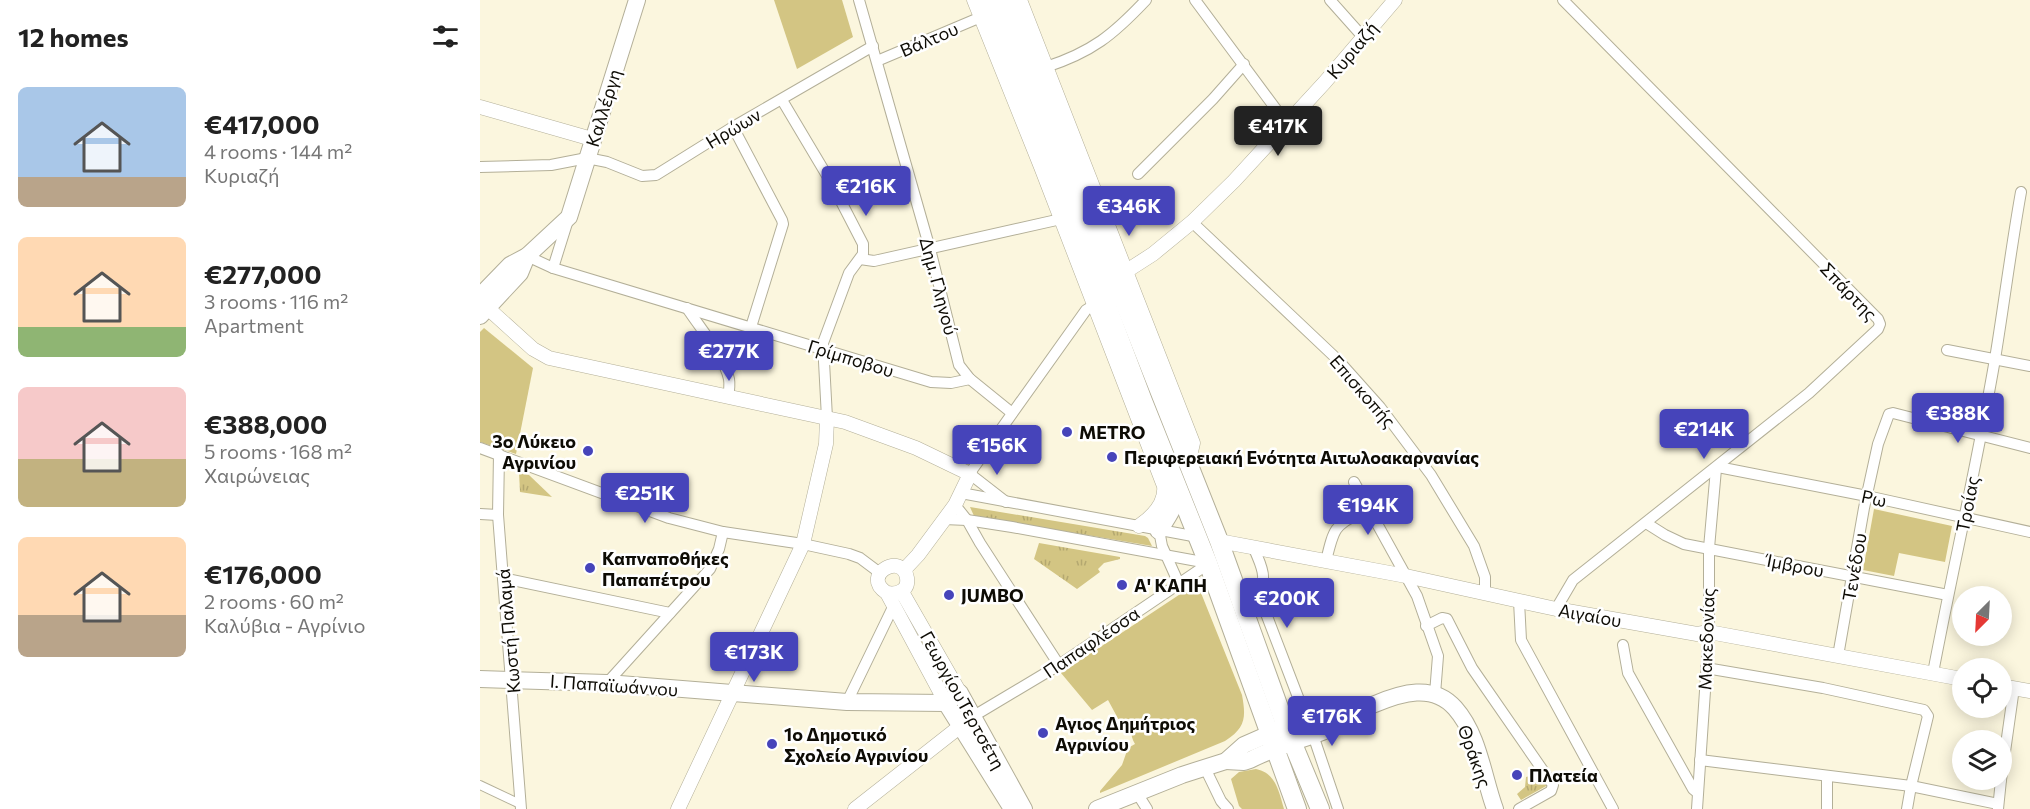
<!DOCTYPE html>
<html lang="en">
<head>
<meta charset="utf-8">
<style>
  :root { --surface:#fff; --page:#f2f2f2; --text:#222; --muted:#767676; --accent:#4644ba }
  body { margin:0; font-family:Commissioner,sans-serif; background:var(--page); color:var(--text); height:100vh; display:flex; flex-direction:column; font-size:22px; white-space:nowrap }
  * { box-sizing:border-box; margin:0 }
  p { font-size:20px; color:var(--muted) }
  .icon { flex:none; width:33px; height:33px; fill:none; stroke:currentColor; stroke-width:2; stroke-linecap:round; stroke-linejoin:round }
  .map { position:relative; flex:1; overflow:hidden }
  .sheet { display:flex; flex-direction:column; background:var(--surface); width:480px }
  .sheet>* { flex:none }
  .needle { width:39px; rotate:204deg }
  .controls { position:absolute; left:1472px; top:586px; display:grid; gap:12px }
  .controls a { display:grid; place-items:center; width:60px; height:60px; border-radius:50%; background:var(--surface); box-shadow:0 3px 15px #0003; font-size:30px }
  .price { position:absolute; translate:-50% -51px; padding:0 14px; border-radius:6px; background:var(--accent); color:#fff; font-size:20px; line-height:39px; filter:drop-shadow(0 2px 3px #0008) }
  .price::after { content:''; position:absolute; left:50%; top:36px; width:18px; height:14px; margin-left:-9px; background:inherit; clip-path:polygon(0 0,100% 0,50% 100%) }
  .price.active { background:#222; color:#fff }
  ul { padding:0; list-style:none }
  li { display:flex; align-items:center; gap:18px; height:150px; padding:0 18px }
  li span { display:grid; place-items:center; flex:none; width:168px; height:120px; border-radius:9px; color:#555 }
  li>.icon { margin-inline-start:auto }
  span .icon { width:72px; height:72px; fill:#fffc; stroke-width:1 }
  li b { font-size:26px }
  h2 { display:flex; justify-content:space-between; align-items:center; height:72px; padding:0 18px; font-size:26px }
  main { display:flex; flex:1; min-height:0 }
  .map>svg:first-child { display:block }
  .grass { fill:url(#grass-tufts) }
  .park { fill:#d3c583 }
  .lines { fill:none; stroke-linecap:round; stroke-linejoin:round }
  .pedestrian-casing { stroke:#b3af98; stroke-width:10 }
  .minor-casing { stroke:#b3af98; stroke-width:12 }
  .tertiary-casing { stroke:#b3af98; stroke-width:15 }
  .secondary-casing { stroke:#b3af98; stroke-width:18 }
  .primary-casing { stroke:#b3af98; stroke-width:20 }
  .pedestrian { stroke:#fff; stroke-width:8 }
  .minor { stroke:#fff; stroke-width:10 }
  .tertiary { stroke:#fff; stroke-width:14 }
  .secondary { stroke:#fff; stroke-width:16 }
  .primary { stroke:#fff; stroke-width:18 }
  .poi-dot { fill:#4644ba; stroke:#fff; stroke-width:2 }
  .labels { text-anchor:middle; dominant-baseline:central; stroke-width:5; stroke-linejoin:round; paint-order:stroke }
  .street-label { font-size:18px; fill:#0e0c05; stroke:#fff }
  .poi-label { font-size:18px; font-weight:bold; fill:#0e0c05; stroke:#fff; text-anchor:start }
</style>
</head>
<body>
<main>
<section class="sheet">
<h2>12 homes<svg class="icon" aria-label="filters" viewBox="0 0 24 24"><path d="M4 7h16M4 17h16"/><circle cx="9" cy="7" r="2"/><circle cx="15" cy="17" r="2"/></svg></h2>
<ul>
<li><span style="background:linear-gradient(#a9c7e8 75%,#b9a48a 0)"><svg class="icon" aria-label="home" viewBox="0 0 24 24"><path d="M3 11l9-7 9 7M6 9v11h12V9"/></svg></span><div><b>€417,000</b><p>4 rooms · 144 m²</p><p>Κυριαζή</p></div></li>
<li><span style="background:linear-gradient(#ffd9b3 75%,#8fb573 0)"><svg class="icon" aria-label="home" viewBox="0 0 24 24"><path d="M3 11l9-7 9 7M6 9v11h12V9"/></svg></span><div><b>€277,000</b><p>3 rooms · 116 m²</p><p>Apartment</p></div></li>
<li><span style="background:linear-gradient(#f6c9c9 60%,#c2b280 0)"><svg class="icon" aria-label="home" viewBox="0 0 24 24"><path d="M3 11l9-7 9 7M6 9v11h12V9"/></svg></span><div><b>€388,000</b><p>5 rooms · 168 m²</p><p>Χαιρώνειας</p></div></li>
<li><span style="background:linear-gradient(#ffd9b3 65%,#b9a48a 0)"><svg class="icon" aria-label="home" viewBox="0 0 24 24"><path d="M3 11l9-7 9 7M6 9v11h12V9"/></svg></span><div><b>€176,000</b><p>2 rooms · 60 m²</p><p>Καλύβια - Αγρίνιο</p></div></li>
</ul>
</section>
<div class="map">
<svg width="1550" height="809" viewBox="0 0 1550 809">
  <defs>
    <pattern id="grass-tufts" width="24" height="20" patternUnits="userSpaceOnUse" patternTransform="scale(1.5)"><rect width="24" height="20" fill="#d3c583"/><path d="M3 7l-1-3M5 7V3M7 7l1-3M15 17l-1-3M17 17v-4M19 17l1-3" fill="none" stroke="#b4a870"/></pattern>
  </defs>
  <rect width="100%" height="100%" fill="#fbf6de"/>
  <g class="grass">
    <path d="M39,472L49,475L72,497L40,492Z"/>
    <path d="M490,507L665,536L668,538L672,546L494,516Z"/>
    <path d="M559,543L640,557V559L624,563L618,569L620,572L597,589L554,559Z"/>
    <path d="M1061,773L1068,785L1041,800L1037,794L1045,787L1046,777Z"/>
  </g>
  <g class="park">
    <path d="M294,0H362L373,37L317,69Z"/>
    <path d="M4,328L53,368L36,454L0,442V332Z"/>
    <path d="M1394,509L1472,526L1465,562L1419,553L1414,576L1383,570Z"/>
    <path d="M717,583L762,695C766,717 766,728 745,741L620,793V791L642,765L648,748L655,744C649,734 653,729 648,720L641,724L628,700L612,710L581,673Z"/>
    <path d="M776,769C796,773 799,792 804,809H762L759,806L751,779L759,772Z"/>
  </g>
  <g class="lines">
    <g class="pedestrian-casing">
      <path id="pedestrian" d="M0,785L40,804"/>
    </g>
    <g class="minor-casing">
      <g id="minor">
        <path d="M379,0L450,249L479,365L490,379L532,413"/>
        <path d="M715,0L807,124"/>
        <path d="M850,0L883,37"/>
        <path d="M397,61L501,17"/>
        <path d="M566,67C612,52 633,35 666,0"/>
        <path d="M302,100L352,184L383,244V254L369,273L343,343L347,418"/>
        <path d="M253,127L302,220L303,224L271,327"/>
        <path d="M0,167L71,165L107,158L127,162L162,176L176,175L253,127L393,46"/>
        <path d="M658,174L733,99L764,64"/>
        <path d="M712,222L858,360L900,407L951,475L994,546L1005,577V594"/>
        <path d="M47,256L73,268L451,382L471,383L490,379"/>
        <path d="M380,259L394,261L581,219"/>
        <path d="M73,268L88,220"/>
        <path d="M207,308C220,328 244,356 249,379C250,385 249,392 248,398"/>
        <path d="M1467,350L1550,366"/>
        <path d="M0,448L189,518L243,532L323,544L369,554L380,558L400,573"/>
        <path d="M19,454L18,515L41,809"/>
        <path d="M1238,467L1387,496L1550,532"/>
        <path d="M874,482L937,596L958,656L955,694"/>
        <path d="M481,493L718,537"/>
        <path d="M526,502L490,474L492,470L606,310L614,305"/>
        <path d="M475,505L487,520L500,543L579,665"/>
        <path d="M0,514L18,515"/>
        <path d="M464,519L487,520L532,527L728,563"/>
        <path d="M1166,523L1185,535L1204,544L1468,595"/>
        <path d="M679,530L682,546L699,584"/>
        <path d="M774,548C777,557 784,569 783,578C782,585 778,590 780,598L826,718"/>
        <path d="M846,561C855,523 855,527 888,508"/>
        <path d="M23,578L190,613"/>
        <path d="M1039,601L1041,640L1133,809"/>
        <path d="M1076,609L1093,580L1329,393L1398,329L1400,324L1398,319L1083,0"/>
        <path d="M946,626L962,618L967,619L992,668L1073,785L1071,791L1039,809"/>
        <path d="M1143,645L1148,673L1213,789L1218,793"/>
        <path d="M1358,656L1384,508L1398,444L1409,414L1413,413L1550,448"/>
        <path d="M1226,668L1343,688L1444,710L1448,716L1431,786L1427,809"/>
        <path d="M1453,673C1473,568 1497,464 1515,359C1524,304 1531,248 1541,192"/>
        <path d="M127,683L230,569L239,549L243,532"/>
        <path d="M367,702L414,605"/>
        <path d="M492,717L579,665L728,564"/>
        <path d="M833,735L858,809"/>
        <path d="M1220,760L1431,786L1518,804"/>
        <path d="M725,768L741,801L748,809"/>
        <path d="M1521,780L1534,688"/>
        <path d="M657,793L667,809"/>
        <path d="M1217,809L1229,632V548L1236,469"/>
        <path d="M1347,809V777"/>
        <path d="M1518,809L1521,780"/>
      </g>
    </g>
    <g class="tertiary-casing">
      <g id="tertiary">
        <path d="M494,0L561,167L684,486C686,503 672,517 659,526"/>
        <path d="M540,0L713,443L708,465"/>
        <path d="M0,107L112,139"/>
        <path d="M645,272L673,254L712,222L754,181L845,82L915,0"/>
        <path d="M2,303L53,349L69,358L365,422L436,448L490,474L475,505L438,555L424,570"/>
        <path d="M739,541L926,576L1076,609L1217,634L1229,632L1482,679"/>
        <path d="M422,592L480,693"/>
        <path d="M407,593C418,595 429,590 427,578C423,551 379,575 407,593L466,703"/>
        <path d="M1521,686L1550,691"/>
        <path d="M198,809L323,544L346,444L347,418"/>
        <path d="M375,809L487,721"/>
      </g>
    </g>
    <g class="secondary-casing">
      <g id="secondary">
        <path d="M0,296L30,265L47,256L89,217L157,0"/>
        <path d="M0,316L40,273L47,256"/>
        <path d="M0,679L127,683L367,702L466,703L480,693L544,809"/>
        <path d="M466,703L529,804"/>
        <path d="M746,761L764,762L770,760C793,748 818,741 842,732C853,728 861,721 870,715C877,710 886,707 895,704C921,693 953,683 975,708C999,735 1003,776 1015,809"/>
        <path d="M617,809L702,775L746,761L764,745L826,718L858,711L871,714"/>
      </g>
    </g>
    <g class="primary-casing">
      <g id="primary">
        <path d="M508,0L584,192L663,401L728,563L817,809"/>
        <path d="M524,0L739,541L806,727L840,809"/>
        <path d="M679,530C687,515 699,503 695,485"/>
      </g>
    </g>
    <use href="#pedestrian" class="pedestrian"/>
    <use href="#minor" class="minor"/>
    <use href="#tertiary" class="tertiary"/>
    <use href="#secondary" class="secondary"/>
    <use href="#primary" class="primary"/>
  </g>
  <g class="poi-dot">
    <circle cx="587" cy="432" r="6"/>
    <circle cx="108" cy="451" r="6"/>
    <circle cx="632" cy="457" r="6"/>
    <circle cx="110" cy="568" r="6"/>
    <circle cx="642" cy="585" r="6"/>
    <circle cx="469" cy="595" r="6"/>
    <circle cx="563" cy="733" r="6"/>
    <circle cx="292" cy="744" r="6"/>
    <circle cx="1037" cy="775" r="6"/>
  </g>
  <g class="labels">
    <g class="street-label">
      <text transform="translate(449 39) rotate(-23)">Βάλτου</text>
      <text transform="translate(872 50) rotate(-50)">Κυριαζή</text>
      <text transform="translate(123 108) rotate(-73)">Καλλέργη</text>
      <text transform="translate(253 128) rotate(-31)">Ηρώων</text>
      <text transform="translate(459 286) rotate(75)">Δημ. Γληνού</text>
      <text transform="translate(1369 291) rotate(46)">Σπάρτης</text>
      <text transform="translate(371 358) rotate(17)">Γρίμποβου</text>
      <text transform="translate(883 391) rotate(49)">Επισκοπής</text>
      <text transform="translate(1394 498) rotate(12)">Ρω</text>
      <text transform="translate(1487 504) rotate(-79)">Τροίας</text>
      <text transform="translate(1315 565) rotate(11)">Ίμβρου</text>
      <text transform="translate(1374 567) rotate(-80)">Τενέδου</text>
      <text transform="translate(1110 615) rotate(10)">Αιγαίου</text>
      <text transform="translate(28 631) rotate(-95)">Κωστή Παλαμά</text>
      <text transform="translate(1226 639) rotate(-88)">Μακεδονίας</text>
      <text transform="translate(611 642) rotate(-34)">Παπαφλέσσα</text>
      <text transform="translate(134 685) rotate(4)">Ι. Παπαϊωάννου</text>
      <text transform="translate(483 700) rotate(61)">ΓεωργίουΤερτσέτη</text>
      <text transform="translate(995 756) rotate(70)">Θράκης</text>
    </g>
    <g class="poi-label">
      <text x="599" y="432">METRO</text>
      <text x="96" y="441" text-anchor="end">3ο Λύκειο<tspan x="96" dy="21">Αγρινίου</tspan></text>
      <text x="644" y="457">Περιφερειακή Ενότητα Αιτωλοακαρνανίας</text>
      <text x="122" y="558">Καπναποθήκες<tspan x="122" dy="21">Παπαπέτρου</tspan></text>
      <text x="654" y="585">Α' ΚΑΠΗ</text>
      <text x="481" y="595">JUMBO</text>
      <text x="575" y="723">Αγιος Δημήτριος<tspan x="575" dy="21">Αγρινίου</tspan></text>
      <text x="304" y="734">1ο Δημοτικό<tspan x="304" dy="21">Σχολείο Αγρινίου</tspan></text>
      <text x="1049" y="775">Πλατεία</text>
    </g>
  </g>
</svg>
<div class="controls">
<a><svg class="needle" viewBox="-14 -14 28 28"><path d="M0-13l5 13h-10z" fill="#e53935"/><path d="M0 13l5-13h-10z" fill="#767676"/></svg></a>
<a><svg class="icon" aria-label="locate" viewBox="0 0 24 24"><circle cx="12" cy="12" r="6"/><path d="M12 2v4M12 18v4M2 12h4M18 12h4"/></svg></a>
<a><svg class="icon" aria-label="layers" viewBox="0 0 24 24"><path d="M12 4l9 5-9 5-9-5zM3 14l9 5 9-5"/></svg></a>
</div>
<b class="price active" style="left:798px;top:157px">€417K</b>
<b class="price" style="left:386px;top:217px">€216K</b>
<b class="price" style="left:649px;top:237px">€346K</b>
<b class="price" style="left:249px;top:382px">€277K</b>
<b class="price" style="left:1478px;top:444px">€388K</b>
<b class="price" style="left:1224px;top:460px">€214K</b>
<b class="price" style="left:517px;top:476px">€156K</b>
<b class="price" style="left:165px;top:524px">€251K</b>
<b class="price" style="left:888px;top:536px">€194K</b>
<b class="price" style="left:807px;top:629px">€200K</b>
<b class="price" style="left:274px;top:683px">€173K</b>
<b class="price" style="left:852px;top:747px">€176K</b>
</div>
</main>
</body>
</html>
